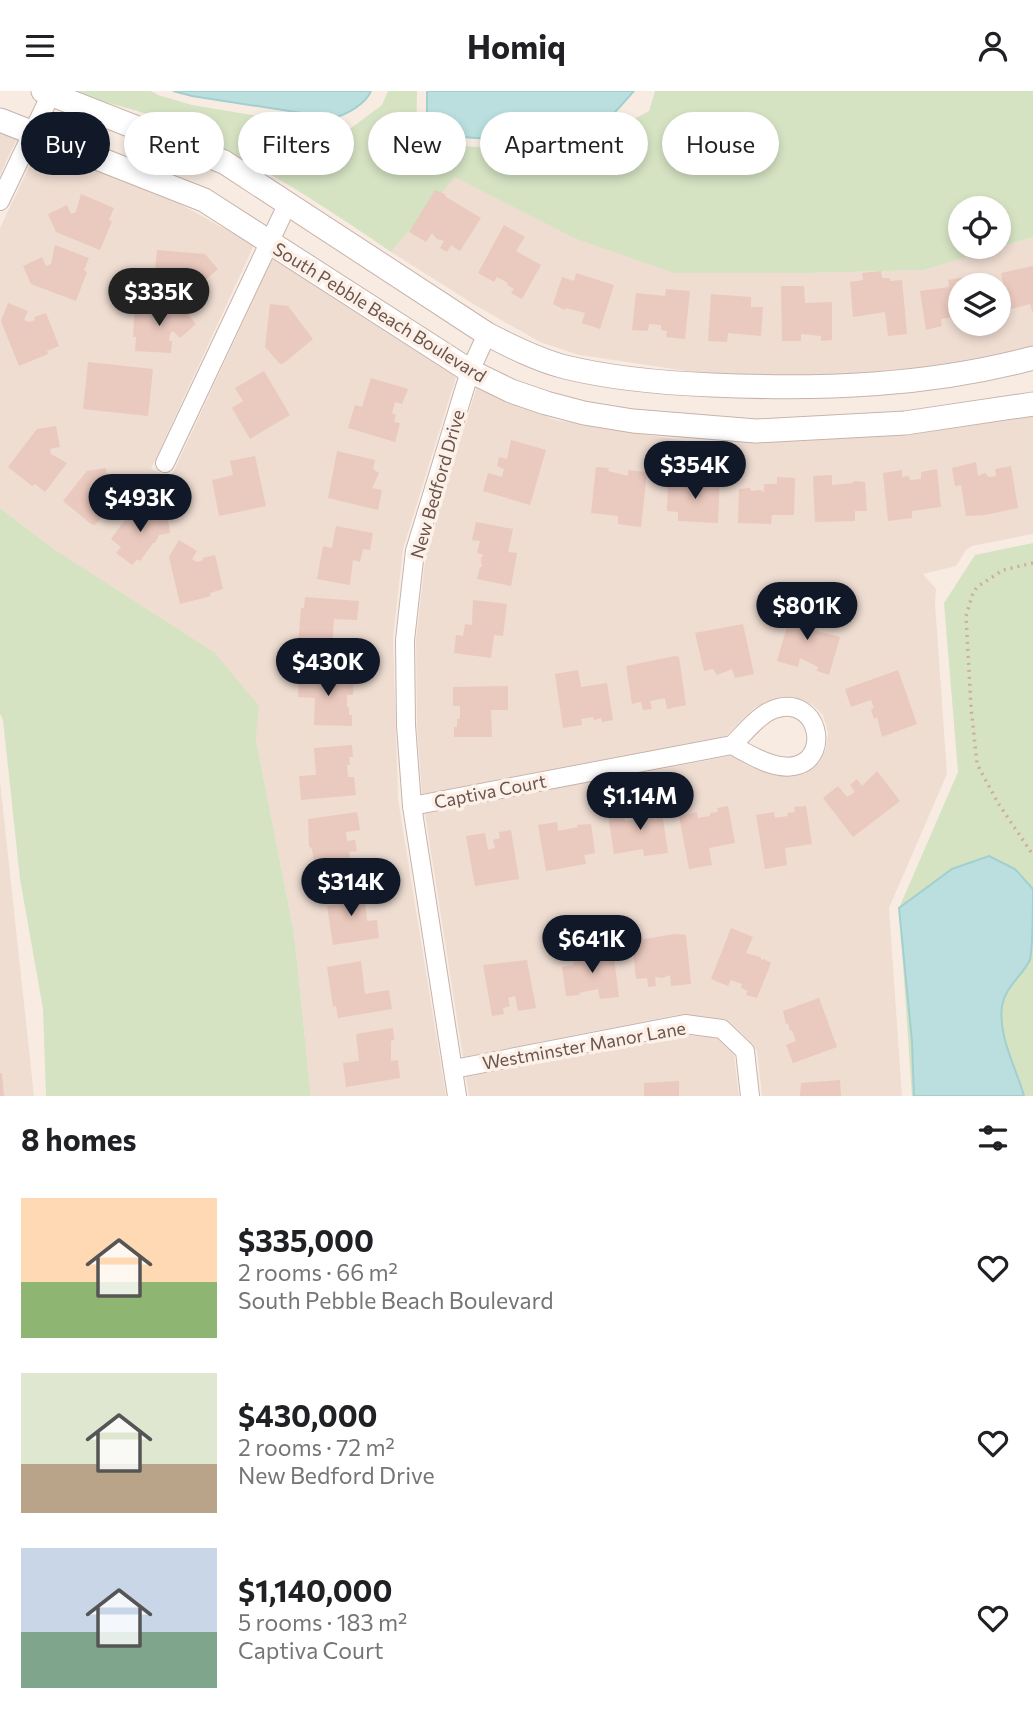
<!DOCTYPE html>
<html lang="en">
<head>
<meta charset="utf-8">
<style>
  :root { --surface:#fff; --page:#f2f2f2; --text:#202124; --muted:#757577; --accent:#111827 }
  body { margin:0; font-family:Commissioner,sans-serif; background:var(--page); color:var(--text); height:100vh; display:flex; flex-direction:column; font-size:26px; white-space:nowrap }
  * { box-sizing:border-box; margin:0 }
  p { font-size:23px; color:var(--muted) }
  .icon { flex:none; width:38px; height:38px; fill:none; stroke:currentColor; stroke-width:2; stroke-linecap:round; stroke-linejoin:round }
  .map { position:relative; height:1005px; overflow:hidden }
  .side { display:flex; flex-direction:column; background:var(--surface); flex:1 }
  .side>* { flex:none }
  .banner { position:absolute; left:21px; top:21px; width:992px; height:63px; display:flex; gap:14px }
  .controls { position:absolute; left:948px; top:105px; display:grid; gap:14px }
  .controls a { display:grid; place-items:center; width:63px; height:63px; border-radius:50%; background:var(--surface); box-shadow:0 4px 10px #0003; font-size:35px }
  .price { position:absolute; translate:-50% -60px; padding:0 16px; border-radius:24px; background:var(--accent); color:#fff; font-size:23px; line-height:46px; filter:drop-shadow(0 2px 4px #0008) }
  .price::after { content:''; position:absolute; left:50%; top:42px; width:21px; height:16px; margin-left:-10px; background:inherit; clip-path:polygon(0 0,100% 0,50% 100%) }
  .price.selected { background:#222; color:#fff }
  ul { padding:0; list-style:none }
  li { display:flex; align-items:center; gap:21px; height:175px; padding:0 21px }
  li span { display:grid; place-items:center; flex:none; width:196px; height:140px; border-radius:0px; color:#555 }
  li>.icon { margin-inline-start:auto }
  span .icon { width:84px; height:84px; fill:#fffc; stroke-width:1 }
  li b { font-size:30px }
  h2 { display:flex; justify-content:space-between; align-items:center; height:84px; padding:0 21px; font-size:30px }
  .tag { padding:0 24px; border-radius:32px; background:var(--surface); box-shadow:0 4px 10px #0003; font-size:24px; line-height:63px }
  .tag.selected { background:var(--accent); color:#fff }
  header { display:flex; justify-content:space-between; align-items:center; height:91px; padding:0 21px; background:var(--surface); font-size:32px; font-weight:700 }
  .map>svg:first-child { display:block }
  .residential { fill:#efddd2; fill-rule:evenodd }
  .green { fill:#d5e3c3; fill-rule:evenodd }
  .water { fill:#badfde; stroke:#a2cfcf; stroke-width:2 }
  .building { fill:#eac9be }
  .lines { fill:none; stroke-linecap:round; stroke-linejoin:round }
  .minor-casing { stroke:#c7b3ab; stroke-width:20 }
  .tertiary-casing { stroke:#c7b3ab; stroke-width:25 }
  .path { stroke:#ceaca2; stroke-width:3.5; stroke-dasharray:2 5; stroke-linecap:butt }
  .minor { stroke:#fff; stroke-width:18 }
  .tertiary { stroke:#fff; stroke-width:23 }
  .labels { text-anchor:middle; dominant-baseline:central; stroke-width:7; stroke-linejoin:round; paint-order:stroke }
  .street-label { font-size:18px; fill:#6c534c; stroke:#fcf1e8 }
</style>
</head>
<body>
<header><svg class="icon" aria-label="menu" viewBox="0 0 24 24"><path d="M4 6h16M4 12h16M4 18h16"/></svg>Homiq<svg class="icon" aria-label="person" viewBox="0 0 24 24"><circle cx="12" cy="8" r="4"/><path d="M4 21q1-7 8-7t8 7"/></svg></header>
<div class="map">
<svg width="1033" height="1005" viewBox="0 0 1033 1005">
  <rect width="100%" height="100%" fill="#f8ece2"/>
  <g class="residential">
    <path d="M0,41L17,47L0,84Z"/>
    <path d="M39,55L171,108L254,154L151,378L171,386L273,167L436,270L456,286L403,458L393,547L398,708L446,1005H311L294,842L256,649L258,615L0,417V137Z"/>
    <path d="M455,85L574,147L810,182L924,179L1033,146V257L977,271L878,283L760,286L708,283L579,264L540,251L475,214L391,161ZM961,194H999V233H961Z"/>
    <path d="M477,295L555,329L685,350H773L875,345L1033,324V443L972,455L966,459L956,475L923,483L936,498L935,512L947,683L889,817L902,1005H762L757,960L753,953L730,931L723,928L682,923L463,966L425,723L730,665L750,676L781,684H799L819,672L826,658L828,642L823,624L813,614L793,606L775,607L754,617L726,645L422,703L417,634L416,549L426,462Z"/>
    <path d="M0,690L34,1005H0Z"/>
    <path d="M686,944L717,947L734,964L739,1005H469L466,986Z"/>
  </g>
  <g class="green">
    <path d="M71,0H151L158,4L192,14L347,40L382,14L388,0H417C417,21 413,43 435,53L557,62L570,60L596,55L610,41L649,20L655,0H1033V146L924,179L810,182H674L574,147L455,86L391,161C322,113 251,68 173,33C141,18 104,13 71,0ZM961,117H999V156H961Z"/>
    <path d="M0,417L55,459L215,562L259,615L256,649L294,842L311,1005H46L43,918L20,788L3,629L0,623Z"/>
    <path d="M1033,452V1005H912L899,817L958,681L944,512L975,464Z"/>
  </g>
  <g class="water">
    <path d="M173,0H371C366,13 347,23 334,27L192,5Z"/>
    <path d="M427,0H634L591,48L557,53L436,44L427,37Z"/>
    <path d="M989,765L1015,778L1033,798C1033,817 1033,853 1030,869C1022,885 1005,896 1002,915C998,946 1016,976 1024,1005H914L912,951L899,817L952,778Z"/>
  </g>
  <g class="building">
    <path d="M435,99L445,103L446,106L481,127L460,160L451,154L447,161L440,157L444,150L437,148L432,142L426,151L409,141Z"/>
    <path d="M81,103L114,117L109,129L112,130L100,159L56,141L48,123L67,114L71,123L76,121Z"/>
    <path d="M504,134L525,146L516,160L541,174L522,208L511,202L514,198L507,194L508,192L497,186L494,191L478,182Z"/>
    <path d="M55,154L89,167L84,179L87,181L76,210L31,193L23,175L42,166L46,175L51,173Z"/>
    <path d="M157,159L205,163L218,178L202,192L195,185L191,188V194L194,195L192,207L157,204L158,191L154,190Z"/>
    <path d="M1033,175V222L1030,213L1011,218V221L999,222V193L1003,192L1001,182Z"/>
    <path d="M881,180L882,187H890V190L902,189L907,243L888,245L885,221L853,226L850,191L863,189L862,182Z"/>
    <path d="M576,182L614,194L600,238L582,232L585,222L566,217L565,219L553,213L562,186L574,190Z"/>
    <path d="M972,185L973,194H961V229L953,230L952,226L941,228L942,235L926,239L920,200L949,196L948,189Z"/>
    <path d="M781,195H804L805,212L832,211V249L821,250V245L801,243V250H782Z"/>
    <path d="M666,198L690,200L685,248L666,246L667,240L661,239V234L649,233L648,240L632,239L636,202L665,205Z"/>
    <path d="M711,203L751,206V216H763L761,245L728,242L727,251L708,250Z"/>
    <path d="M8,212L28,220L24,229L29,231L35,229L34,226L46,222L59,255L47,260L48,263L19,275L1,230Z"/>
    <path d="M270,213L288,215L313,248L284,272L280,273L265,256Z"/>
    <path d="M135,215L183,218L196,233L180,247L173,240L170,243L169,250H172L171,262L135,260L136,246H133Z"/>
    <path d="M88,271L153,278L148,325L83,318Z"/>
    <path d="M264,280L290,324L250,348L232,317L243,310L235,297Z"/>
    <path d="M371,287L408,298L402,313L395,311L392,322L396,324L394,331L400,332L395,351L348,337L355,314L362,316Z"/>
    <path d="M56,335L60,356L50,358L51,363L67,372L45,401L35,393L32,395L8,376L37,338Z"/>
    <path d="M511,349L546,359L530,414L483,400L488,382L502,386L504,378L497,375L499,366L507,368Z"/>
    <path d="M337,360L375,369L373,378L379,382L372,397L382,399L378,419L328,407Z"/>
    <path d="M255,365L266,415L219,425L212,389L233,384L230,370Z"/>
    <path d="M976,371L978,385L985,382L989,386L996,385L995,378L1011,375L1018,417L985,424L966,425L961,394L955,395L952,377Z"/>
    <path d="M596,376L609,377L608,380L628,385V379L647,381L641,436L618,433V425L591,422Z"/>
    <path d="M106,377L108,396L107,402L111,413L110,417L95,434L91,433L63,410L87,380Z"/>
    <path d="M937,378L941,416L912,420V427L888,430L883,382L902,379V386L909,385L910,389L921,388V381Z"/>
    <path d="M832,384V394L853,392V390L865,391L867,420H855V430L815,431L813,385Z"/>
    <path d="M702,385L720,386L718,432L678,430V421L667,420L668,392L682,390L681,393L701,395Z"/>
    <path d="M777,386L795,387L794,424H772L771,433L738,432L739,398L750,397L751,400L760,399L764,401V393H777Z"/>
    <path d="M137,413L146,420L143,425L148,429L151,424L167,422L170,442L159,444L155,452H153L140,470L137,468L132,474L116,462L121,456L111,448Z"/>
    <path d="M476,431L513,438L508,461L517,462L511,495L477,488L480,476H482L481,467L484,464L477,462L480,450L472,449Z"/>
    <path d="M336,435L373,442L370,459L363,458L360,471L353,469L350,494L317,488L323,455L332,457Z"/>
    <path d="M179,449L197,460L192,468L197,471L203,469L202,467L215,464L223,498L210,502L211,505L180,513L169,466Z"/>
    <path d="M305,506L359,510L357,529L334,528L332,560L298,557L301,517H304Z"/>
    <path d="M473,509L507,513L503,545L494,544L491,567L454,562L456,544L463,545L465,533L472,534Z"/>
    <path d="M793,515L818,522L813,539L840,546L829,584L817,580L818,576L800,567L798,576L777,570Z"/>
    <path d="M743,533L754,583L735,587L732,578L717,584L713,578L704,580L695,542Z"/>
    <path d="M675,565L679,566L686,614L667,618L665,607L650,610L652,618L643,619L641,611L632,613L626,575Z"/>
    <path d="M578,579L581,596L607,592L613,629L602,631L601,627L594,629L593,626L581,628L582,634L563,637L555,583Z"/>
    <path d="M898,579L917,633L882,646L877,626L874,628L871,618L874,617L871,609L851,616L845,598Z"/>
    <path d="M299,583L354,585L353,604H347V616H349V624H352V635L314,634L315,607L298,606Z"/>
    <path d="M508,595V619H491L492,646H454V636H457V628H460V615H453V596Z"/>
    <path d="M352,654L353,666H349L350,674H347L348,686H354L356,704L301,709L299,685L316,684L314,657Z"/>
    <path d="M877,680L900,710L853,746L823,707L838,695L847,706L855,701L850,694L857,688L862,695Z"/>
    <path d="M661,714L668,762L644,765L643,758L614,763L608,724L624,723L625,730L638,728L637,724L643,723L642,716Z"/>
    <path d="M728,715L735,752L709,757L712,774L689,778L679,725L697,721L698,727L710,725V722L718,721L717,717Z"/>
    <path d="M806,715L812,753L785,757L787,774L765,778L756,724L774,721L775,727L788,725L787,722L795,721L794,716Z"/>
    <path d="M357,721L360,739L346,741L347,750L355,749L357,760L349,761L353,780L316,786L312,758L309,755L308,728Z"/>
    <path d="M557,731L558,740L578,736L577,734L591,733L595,762L584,764L586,773L546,780L538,734Z"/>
    <path d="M511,739L519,788L475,795L466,745L485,742L488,759L495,757L493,749L500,747L499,741Z"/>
    <path d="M364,797L368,809L365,810L367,830L377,829L379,847L333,854L327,815L337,813L335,802Z"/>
    <path d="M731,837L753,846L746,862L760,866L762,869L764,868L771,872L757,907L746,904L748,900L741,897L742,893L731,889L728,895L711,888Z"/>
    <path d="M675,843L686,844L691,893L671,895L670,884L662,887L655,886L656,895L648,896L647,887L636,888L632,850Z"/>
    <path d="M613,859L619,906L600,908L598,898L579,902L580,904L566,905L562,876L574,874L572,865Z"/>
    <path d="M527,869L536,917L518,920L515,905L508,907L510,915L503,917L504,923L492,925L483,874Z"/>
    <path d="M361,870L365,903L389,899L392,918L338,927L336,915L333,916L327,876Z"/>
    <path d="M819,907L837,956L793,972L786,954L796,950L792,939L790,940L788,932L786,933L783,920Z"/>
    <path d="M393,937L394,949L391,950V970L398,969L400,987L346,996L343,972L359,970L356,943Z"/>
    <path d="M0,982H2L4,1005H0Z"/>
    <path d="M840,989L841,1005H800L801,992Z"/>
    <path d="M679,990V1005H644V992Z"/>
  </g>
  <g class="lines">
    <g class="minor-casing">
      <g id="minor">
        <path d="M0,110L51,3"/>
        <path d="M165,372L287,114"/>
        <path d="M412,715L732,654C750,664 777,681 798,674C830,664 818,607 778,617C760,621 745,642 732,654"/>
        <path d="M454,978L685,933L722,938L745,960L750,1005"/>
        <path d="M457,1005L412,715L406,634L405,549L415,460L470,280L487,243"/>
      </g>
    </g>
    <g class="tertiary-casing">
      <g id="tertiary">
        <path d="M43,0L224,71L487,243C512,256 538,269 565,276C614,288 662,292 712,294C821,299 928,295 1033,267"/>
        <path d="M0,29L204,109L470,280L511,300L546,312L584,322L633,330L756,340L905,332L1033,313"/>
      </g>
    </g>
    <path class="path" d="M1033,472L1003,479L977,496L973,502L966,525L971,616L977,673L998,712L1033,764"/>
    <use href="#minor" class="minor"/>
    <use href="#tertiary" class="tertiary"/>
  </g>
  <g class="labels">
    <g class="street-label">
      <text transform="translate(380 221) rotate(32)">South Pebble Beach Boulevard</text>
      <text transform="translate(437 393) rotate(-74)">New Bedford Drive</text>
      <text transform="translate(490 700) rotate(-11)">Captiva Court</text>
      <text transform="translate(584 954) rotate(-10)">Westminster Manor Lane</text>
    </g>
  </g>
</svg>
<div class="controls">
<a><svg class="icon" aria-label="locate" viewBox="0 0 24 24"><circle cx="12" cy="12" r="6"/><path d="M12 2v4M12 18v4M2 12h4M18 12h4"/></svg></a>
<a><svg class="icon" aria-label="layers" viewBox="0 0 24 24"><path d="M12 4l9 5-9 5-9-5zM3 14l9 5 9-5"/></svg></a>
</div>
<b class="price selected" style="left:159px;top:237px">$335K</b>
<b class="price" style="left:695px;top:410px">$354K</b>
<b class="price" style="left:140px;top:443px">$493K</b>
<b class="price" style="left:807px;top:551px">$801K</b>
<b class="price" style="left:328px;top:607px">$430K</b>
<b class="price" style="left:640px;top:741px">$1.14M</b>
<b class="price" style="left:351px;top:827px">$314K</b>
<b class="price" style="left:592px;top:884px">$641K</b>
<div class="banner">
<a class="tag selected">Buy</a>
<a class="tag">Rent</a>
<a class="tag">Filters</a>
<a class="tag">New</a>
<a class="tag">Apartment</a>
<a class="tag">House</a>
</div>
</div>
<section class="side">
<h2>8 homes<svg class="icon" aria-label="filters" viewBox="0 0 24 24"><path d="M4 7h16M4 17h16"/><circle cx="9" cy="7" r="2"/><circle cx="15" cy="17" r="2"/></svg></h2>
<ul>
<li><span style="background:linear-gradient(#ffd9b3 60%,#8fb573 0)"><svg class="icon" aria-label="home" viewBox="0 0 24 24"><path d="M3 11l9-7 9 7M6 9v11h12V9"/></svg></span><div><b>$335,000</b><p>2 rooms · 66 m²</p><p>South Pebble Beach Boulevard</p></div><svg class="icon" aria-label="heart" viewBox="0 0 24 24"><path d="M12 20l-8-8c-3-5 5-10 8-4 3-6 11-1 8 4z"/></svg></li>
<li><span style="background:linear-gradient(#dfe7d0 65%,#b9a48a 0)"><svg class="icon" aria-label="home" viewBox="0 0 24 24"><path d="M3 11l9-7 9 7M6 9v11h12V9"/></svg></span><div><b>$430,000</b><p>2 rooms · 72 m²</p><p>New Bedford Drive</p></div><svg class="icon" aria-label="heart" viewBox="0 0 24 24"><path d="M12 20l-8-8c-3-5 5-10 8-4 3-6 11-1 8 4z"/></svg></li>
<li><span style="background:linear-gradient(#c9d6e8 60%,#7fa58c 0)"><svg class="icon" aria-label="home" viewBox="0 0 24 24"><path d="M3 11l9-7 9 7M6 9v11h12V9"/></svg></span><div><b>$1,140,000</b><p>5 rooms · 183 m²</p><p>Captiva Court</p></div><svg class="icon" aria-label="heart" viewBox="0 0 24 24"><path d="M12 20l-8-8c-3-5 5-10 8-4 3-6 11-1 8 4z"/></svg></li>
</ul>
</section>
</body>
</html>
